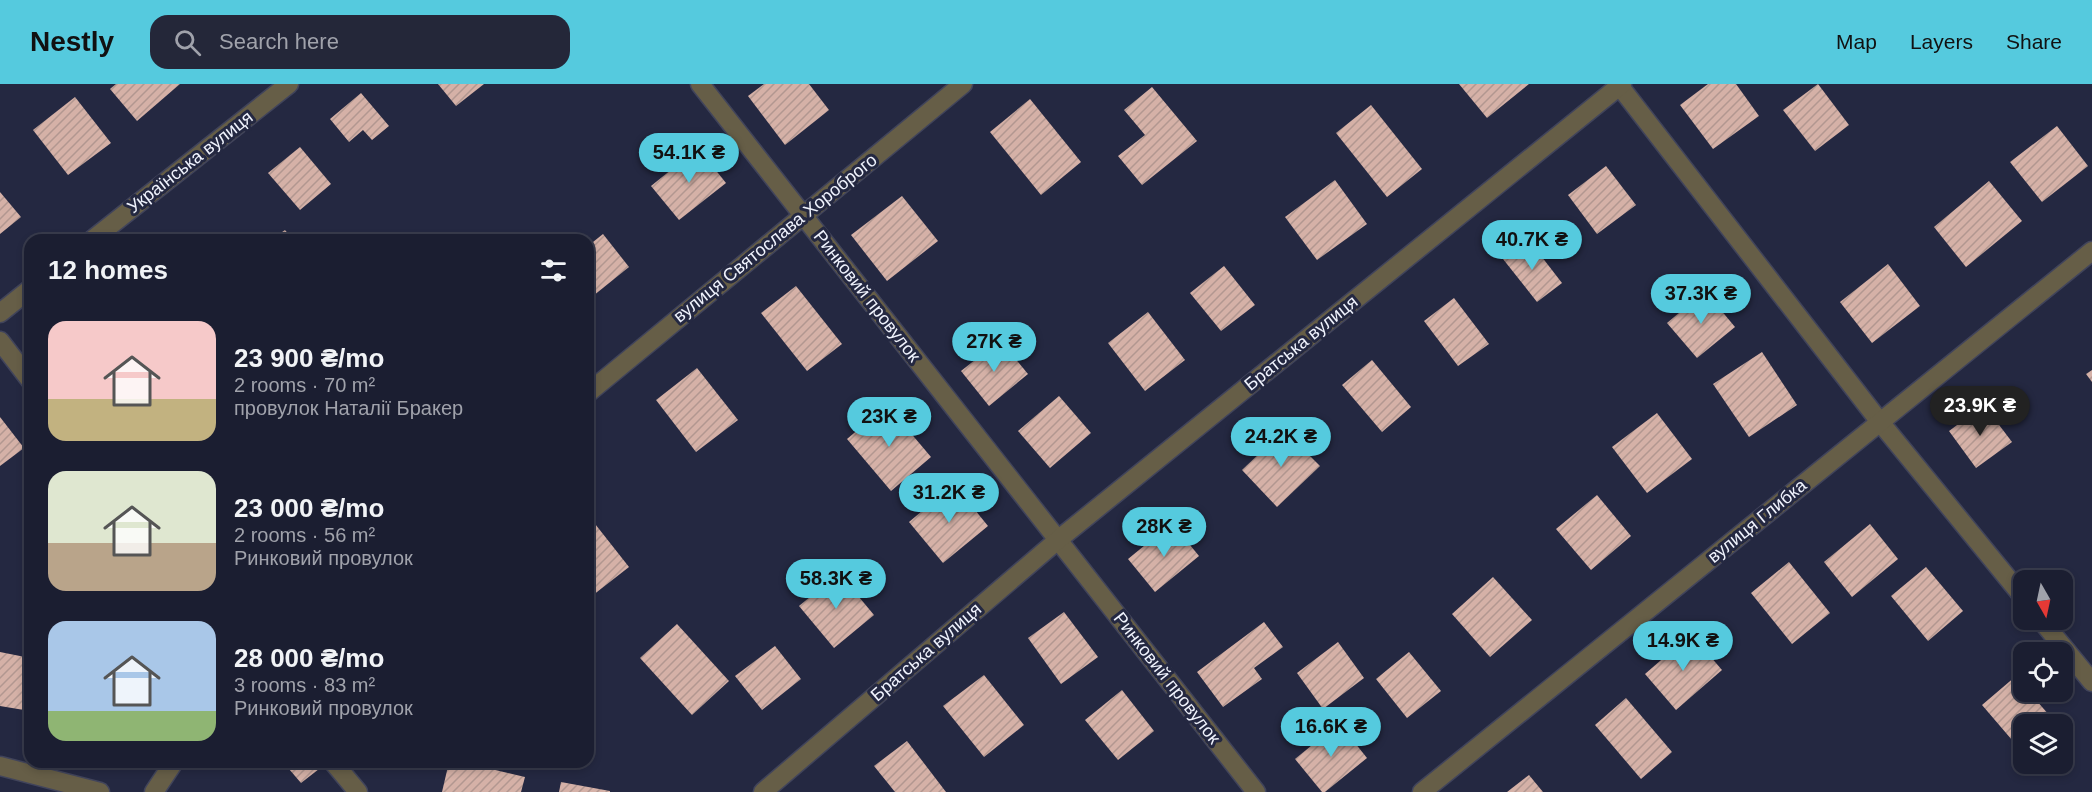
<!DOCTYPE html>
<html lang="en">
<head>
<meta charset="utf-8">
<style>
  :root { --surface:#1b1e31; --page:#242739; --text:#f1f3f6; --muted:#a0a2ab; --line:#393c4d; --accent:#55cade }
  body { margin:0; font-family:Helvetica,sans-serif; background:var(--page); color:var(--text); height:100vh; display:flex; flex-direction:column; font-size:22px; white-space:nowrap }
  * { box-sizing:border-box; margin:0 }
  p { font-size:20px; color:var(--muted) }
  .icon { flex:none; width:33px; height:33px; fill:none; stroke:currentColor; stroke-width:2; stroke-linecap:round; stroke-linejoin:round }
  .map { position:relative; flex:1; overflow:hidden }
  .panel { position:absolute; left:24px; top:150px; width:570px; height:534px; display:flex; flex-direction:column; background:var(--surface); border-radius:18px; box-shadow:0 3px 9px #0003,0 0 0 2px var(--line) }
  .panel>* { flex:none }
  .needle { width:39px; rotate:171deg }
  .buttons { position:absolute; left:2013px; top:486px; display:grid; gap:12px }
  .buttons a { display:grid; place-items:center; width:60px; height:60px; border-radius:12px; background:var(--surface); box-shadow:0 3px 9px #0003,0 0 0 2px var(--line); font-size:30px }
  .price { position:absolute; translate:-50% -51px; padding:0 14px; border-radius:21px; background:var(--accent); color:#111; font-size:20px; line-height:39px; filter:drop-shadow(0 2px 3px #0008) }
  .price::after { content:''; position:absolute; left:50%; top:36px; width:18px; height:14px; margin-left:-9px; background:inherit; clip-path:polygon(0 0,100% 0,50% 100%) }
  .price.active { background:#222; color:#fff }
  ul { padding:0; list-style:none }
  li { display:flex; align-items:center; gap:18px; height:150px; padding:0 24px }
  li span { display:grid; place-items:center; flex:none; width:168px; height:120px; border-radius:18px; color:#555 }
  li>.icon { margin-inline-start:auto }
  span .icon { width:72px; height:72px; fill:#fffc; stroke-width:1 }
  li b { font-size:26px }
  h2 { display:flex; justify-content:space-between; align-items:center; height:72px; padding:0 24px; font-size:26px }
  header { display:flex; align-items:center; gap:36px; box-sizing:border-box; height:84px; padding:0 30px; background:var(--accent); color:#111 }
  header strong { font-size:28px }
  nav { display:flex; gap:33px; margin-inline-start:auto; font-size:21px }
  .search { width:420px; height:54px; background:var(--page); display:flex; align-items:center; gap:15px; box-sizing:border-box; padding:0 21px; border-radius:18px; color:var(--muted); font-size:22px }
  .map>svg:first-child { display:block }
  .building { fill:url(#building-hatch) }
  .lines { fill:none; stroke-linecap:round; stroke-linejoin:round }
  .minor-casing { stroke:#41445b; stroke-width:21 }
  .minor { stroke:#665e47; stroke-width:18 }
  .labels { text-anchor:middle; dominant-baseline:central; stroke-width:6; stroke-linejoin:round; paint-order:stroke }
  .street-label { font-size:18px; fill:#f0f3fd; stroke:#242841 }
</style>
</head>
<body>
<header>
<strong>Nestly</strong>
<div class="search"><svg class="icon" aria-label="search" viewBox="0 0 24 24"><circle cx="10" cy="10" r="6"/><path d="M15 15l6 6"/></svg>Search here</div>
<nav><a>Map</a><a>Layers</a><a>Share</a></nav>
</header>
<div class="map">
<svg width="2092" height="708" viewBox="0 0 2092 708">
  <defs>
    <pattern id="building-hatch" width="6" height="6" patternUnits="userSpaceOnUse" patternTransform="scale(1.5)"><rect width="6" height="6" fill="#d5b1a7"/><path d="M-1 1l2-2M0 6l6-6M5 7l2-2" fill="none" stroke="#b29790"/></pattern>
  </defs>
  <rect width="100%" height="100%" fill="#242841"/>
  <g class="building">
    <path d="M116,0H180L137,37L110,5Z"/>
    <path d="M438,0H484L456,22Z"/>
    <path d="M764,0H809L829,26L785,61L748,12Z"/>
    <path d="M1459,0H1529L1487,34Z"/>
    <path d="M1708,0H1736L1759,32L1713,65L1680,21Z"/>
    <path d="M1818,0L1849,41L1815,67L1783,26Z"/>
    <path d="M1152,3L1197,57L1142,101L1118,72L1145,51L1124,26Z"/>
    <path d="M361,9L389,42L372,56L363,46L349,58L330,35Z"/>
    <path d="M75,13L111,59L68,91L33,46Z"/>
    <path d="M1030,15L1081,78L1041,111L990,48Z"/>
    <path d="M1371,21L1422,85L1387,113L1336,49Z"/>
    <path d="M2057,42L2088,82L2042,118L2010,78Z"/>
    <path d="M300,63L331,100L300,126L268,89Z"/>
    <path d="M698,64L726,99L679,136L651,102Z"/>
    <path d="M1606,82L1636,121L1597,150L1568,111Z"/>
    <path d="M1335,96L1367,140L1317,176L1285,133Z"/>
    <path d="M1989,97L2022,137L1966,183L1934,143Z"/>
    <path d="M0,108L21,133L0,150Z"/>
    <path d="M902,112L938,157L887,197L851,151Z"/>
    <path d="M285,146L293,156H271Z"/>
    <path d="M603,150L629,183L588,216V162Z"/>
    <path d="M1528,155L1562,199L1537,218L1503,175Z"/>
    <path d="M1888,180L1920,222L1872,259L1840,218Z"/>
    <path d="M1224,182L1255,221L1221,247L1190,209Z"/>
    <path d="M796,202L842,260L807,287L761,229Z"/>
    <path d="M1705,207L1735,243L1697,274L1667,239Z"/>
    <path d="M1454,214L1489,260L1458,282L1424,237Z"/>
    <path d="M1148,228L1185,276L1145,307L1108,259Z"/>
    <path d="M1000,256L1028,290L989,322L961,287Z"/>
    <path d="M1762,268L1797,321L1749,353L1713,300Z"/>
    <path d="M1372,276L1411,323L1382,348L1342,301Z"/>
    <path d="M697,284L738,336L696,368L656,316Z"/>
    <path d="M2092,286V298L2086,290Z"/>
    <path d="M1059,312L1091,349L1050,384L1018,347Z"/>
    <path d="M887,321L931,373L891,407L847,355Z"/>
    <path d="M1984,321L2012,358L1976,384L1949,347Z"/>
    <path d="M1657,329L1692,375L1647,409L1612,363Z"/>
    <path d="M0,333L24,364L0,382Z"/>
    <path d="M1284,346L1320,382L1277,423L1242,386Z"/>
    <path d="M954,400L988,442L943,479L909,438Z"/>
    <path d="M1597,411L1631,452L1591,486L1556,445Z"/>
    <path d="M588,431L629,483L588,515Z"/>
    <path d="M1172,439L1199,472L1155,508L1128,475Z"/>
    <path d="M1870,440L1898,475L1852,513L1824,478Z"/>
    <path d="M1789,478L1830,529L1792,560L1751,509Z"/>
    <path d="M1926,483L1963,527L1928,557L1891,512Z"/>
    <path d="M839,489L874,531L834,564L799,522Z"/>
    <path d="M1493,493L1532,536L1490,573L1452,530Z"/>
    <path d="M1064,528L1098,573L1061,600L1028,554Z"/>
    <path d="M1264,538L1283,563L1254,584L1262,595L1223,623L1197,588Z"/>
    <path d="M677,540L729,597L692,631L640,574Z"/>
    <path d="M1691,550L1722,586L1676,626L1645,590Z"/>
    <path d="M1338,558L1364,594L1323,625L1297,589Z"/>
    <path d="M775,562L801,595L762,626L735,592Z"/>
    <path d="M0,568L30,574V627L0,622Z"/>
    <path d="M1409,568L1441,607L1407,634L1376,595Z"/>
    <path d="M984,591L1024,641L984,673L943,622Z"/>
    <path d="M2016,592L2024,601V608H2029L2057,640H2024V670L1982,621Z"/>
    <path d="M1122,606L1154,647L1118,676L1085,636Z"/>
    <path d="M1626,614L1672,668L1641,695L1595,641Z"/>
    <path d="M1339,639L1367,674L1325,708H1322L1295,675Z"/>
    <path d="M907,657L946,708H895L874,682Z"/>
    <path d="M283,678H313L319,685L301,699Z"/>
    <path d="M449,678H462L525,693L521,708H442Z"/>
    <path d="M1529,691L1543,708H1507Z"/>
    <path d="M561,698L610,707V708H559Z"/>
  </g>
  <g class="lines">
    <g class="minor-casing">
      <g id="minor">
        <path d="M700,0L1256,708"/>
        <path d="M1618,0L1880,338L2024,514"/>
        <path d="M92,156L289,0"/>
        <path d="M0,229L30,205"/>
        <path d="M0,257L30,296"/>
        <path d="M588,309L963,0"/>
        <path d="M2041,536L2092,598"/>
        <path d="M333,678L358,708"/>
        <path d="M0,682L100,708"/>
        <path d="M154,708L174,678"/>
        <path d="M763,708L1059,455L1622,0"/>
        <path d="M1422,708L2092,167"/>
      </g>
    </g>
    <use href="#minor" class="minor"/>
  </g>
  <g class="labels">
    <g class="street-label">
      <text transform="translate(190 78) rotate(-38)">Українська вулиця</text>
      <text transform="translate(775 154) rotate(-39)">вулиця Святослава Хороброго</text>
      <text transform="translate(867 212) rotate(52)">Ринковий провулок</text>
      <text transform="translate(1301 259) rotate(-39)">Братська вулиця</text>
      <text transform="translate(1757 437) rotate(-39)">вулиця Глибка</text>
      <text transform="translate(926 568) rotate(-41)">Братська вулиця</text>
      <text transform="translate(1167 594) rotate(52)">Ринковий провулок</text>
    </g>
  </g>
</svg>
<div class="buttons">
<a><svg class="needle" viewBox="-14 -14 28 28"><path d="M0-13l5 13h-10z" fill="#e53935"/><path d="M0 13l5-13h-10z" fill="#a0a2ab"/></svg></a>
<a><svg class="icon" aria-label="locate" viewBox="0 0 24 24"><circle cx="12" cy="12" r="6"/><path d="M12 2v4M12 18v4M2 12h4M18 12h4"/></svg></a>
<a><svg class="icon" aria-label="layers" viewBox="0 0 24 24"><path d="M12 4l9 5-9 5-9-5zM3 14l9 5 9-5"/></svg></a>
</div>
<b class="price" style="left:689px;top:100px">54.1K ₴</b>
<b class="price" style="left:1532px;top:187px">40.7K ₴</b>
<b class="price" style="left:1701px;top:241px">37.3K ₴</b>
<b class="price" style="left:994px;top:289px">27K ₴</b>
<b class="price active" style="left:1980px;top:353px">23.9K ₴</b>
<b class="price" style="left:889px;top:364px">23K ₴</b>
<b class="price" style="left:1281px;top:384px">24.2K ₴</b>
<b class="price" style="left:949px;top:440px">31.2K ₴</b>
<b class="price" style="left:1164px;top:474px">28K ₴</b>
<b class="price" style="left:836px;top:526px">58.3K ₴</b>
<b class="price" style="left:1683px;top:588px">14.9K ₴</b>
<b class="price" style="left:1331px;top:674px">16.6K ₴</b>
<section class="panel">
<h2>12 homes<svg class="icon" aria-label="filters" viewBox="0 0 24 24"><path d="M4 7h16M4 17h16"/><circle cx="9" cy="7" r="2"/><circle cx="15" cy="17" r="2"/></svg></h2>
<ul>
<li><span style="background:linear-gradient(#f6c9c9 65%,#c2b280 0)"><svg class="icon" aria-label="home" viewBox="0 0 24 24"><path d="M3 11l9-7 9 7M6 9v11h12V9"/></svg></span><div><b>23 900 ₴/mo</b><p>2 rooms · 70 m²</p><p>провулок Наталії Бракер</p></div></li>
<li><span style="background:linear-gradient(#dfe7d0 60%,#b9a48a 0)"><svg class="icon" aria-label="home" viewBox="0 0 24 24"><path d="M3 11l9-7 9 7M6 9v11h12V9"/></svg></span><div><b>23 000 ₴/mo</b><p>2 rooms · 56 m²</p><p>Ринковий провулок</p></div></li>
<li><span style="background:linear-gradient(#a9c7e8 75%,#8fb573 0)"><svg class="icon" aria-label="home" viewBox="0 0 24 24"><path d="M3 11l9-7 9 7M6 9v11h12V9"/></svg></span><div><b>28 000 ₴/mo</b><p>3 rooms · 83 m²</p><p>Ринковий провулок</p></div></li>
</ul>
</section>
</div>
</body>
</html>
